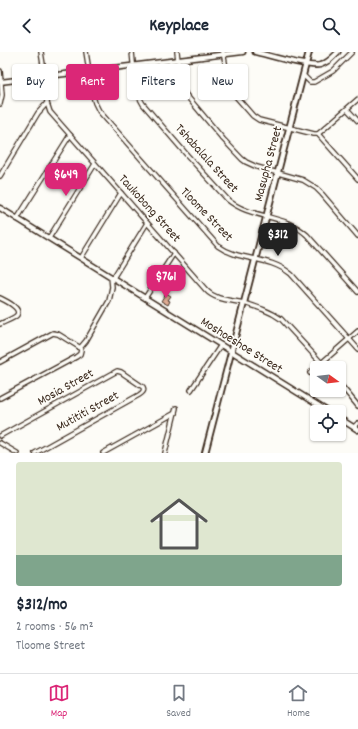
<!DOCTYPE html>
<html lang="en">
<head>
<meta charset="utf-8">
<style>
  :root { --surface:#fff; --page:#f2f2f3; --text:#1f2937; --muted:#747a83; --line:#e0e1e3; --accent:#db2777 }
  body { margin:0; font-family:Dekko,sans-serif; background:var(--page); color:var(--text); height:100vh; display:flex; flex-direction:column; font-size:15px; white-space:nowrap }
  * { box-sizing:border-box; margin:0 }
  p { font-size:13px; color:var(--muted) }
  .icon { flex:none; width:22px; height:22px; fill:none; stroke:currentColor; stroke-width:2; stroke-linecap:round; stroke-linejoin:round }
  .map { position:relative; height:401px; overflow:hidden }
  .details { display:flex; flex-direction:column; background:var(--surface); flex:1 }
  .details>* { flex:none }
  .guide { position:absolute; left:12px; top:12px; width:334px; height:36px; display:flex; gap:8px }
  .needle { width:26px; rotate:105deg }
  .controls { position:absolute; left:310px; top:309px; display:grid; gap:8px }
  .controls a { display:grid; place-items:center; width:36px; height:36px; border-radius:4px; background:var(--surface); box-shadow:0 1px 3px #0004; font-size:20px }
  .price { position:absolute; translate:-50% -34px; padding:0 9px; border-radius:8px; background:var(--accent); color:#fff; font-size:13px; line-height:26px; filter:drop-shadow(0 1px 2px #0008) }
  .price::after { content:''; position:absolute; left:50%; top:24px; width:12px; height:9px; margin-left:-6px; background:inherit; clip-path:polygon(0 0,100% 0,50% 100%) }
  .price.on { background:#222; color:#fff }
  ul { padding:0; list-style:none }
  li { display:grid; align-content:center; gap:8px; height:212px; padding:0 16px }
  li+li { border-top:1px solid var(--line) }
  li span { display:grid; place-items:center; height:124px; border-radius:4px; color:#555 }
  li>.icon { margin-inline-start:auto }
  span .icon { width:72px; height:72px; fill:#fffc; stroke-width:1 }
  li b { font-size:17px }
  .chip { padding:0 14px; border-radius:4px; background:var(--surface); box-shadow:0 1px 3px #0004; font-size:14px; line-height:36px }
  .chip.on { background:var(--accent); color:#fff }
  header { display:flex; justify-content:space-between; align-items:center; height:52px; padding:0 16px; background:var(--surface); font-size:18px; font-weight:700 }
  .dock { display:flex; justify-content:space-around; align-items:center; height:56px; border-top:1px solid var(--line); background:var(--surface); font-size:11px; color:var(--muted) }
  .dock a { display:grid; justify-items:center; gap:2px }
  .dock .on { color:var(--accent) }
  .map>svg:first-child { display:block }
  .building { fill:#e1ad94; stroke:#3b2a1e }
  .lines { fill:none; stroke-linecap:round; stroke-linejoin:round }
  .minor-casing { stroke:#3b2a1e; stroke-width:6 }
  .tertiary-casing { stroke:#3b2a1e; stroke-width:7 }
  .secondary-casing { stroke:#3b2a1e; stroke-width:8 }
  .minor { stroke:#fdfcf7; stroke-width:3.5 }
  .tertiary { stroke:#fdfcf7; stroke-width:4 }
  .secondary { stroke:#fdfcf7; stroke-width:4.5 }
  .labels { text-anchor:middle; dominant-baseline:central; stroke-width:3.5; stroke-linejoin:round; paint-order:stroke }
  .street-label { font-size:13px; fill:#3b2a1e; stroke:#fdfcf7 }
</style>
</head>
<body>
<header><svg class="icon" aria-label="back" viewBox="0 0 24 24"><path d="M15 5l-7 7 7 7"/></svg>Keyplace<svg class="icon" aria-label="search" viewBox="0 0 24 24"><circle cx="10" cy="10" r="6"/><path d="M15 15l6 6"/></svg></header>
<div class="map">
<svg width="358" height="401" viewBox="0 0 358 401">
  <rect width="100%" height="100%" fill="#fdfcf7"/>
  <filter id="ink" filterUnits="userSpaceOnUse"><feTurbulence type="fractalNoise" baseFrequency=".025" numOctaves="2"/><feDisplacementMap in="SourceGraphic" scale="8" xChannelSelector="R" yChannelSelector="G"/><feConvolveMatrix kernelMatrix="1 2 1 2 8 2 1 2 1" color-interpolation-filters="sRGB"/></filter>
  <g filter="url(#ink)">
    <path class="building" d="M166,241L171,244L168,248L170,249L168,253L161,249Z"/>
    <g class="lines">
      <g class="minor-casing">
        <g id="minor">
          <path d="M41,0L45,25L47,51L50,60L206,238C215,248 231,248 244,251C257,255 270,259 281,267L326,316"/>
          <path d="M86,0L93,44L95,51L99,59L218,194C240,210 268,203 291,222L358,297"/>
          <path d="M132,0C134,17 134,38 143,52L187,103L228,148C251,167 285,162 307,183L358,240"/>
          <path d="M177,0L181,33L186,43L223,87L242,107L246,110L257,115L303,128L316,136L322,142L358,184"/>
          <path d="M223,0L230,36L232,40L253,64L259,68L314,82H318L358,127"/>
          <path d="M0,19L2,43L0,52"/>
          <path d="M303,23L310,30H314L333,19L352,0"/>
          <path d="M347,57L358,69"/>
          <path d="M318,82L358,47"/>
          <path d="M0,124L38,61L47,51"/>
          <path d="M17,167L70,83"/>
          <path d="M49,186L95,112"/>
          <path d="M81,206L121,141"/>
          <path d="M113,226L147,171"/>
          <path d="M0,246C4,248 22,256 17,263C15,266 4,270 0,272"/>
          <path d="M145,246L174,201"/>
          <path d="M80,296L86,289L109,249L112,235L111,225"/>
          <path d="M0,310L53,281L58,282L79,295L81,298L80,302L76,305L0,346"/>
          <path d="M310,321L358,279"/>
          <path d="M339,331L358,354"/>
          <path d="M191,338L221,293"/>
          <path d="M354,375L358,371"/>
          <path d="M0,384L117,319L121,320L143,335C145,339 142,341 139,343L35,401"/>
          <path d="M0,391L17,401"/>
          <path d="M103,401L175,361"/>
          <path d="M165,401L176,356"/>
        </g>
      </g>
      <g class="tertiary-casing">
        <g id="tertiary">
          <path d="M255,0C268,3 310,16 320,13C328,11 333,5 338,0"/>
          <path d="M0,30L243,0"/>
          <path d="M0,156L329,360"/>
          <path d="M339,366L358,378"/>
        </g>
      </g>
      <g class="secondary-casing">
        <path id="secondary" d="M205,401L309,0"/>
      </g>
      <use href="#minor" class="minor"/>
      <use href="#tertiary" class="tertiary"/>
      <use href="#secondary" class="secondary"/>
    </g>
  </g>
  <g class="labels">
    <g class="street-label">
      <text transform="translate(206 107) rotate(48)">Tshabalala Street</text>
      <text transform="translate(269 112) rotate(-75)">Masupha Street</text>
      <text transform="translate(149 157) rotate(48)">Taukobong Street</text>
      <text transform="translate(206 163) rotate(46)">Tloome Street</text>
      <text transform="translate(241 294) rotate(32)">Moshoeshoe Street</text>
      <text transform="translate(66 336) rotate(-29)">Mosia Street</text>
      <text transform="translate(88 360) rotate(-29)">Mutititi Street</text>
    </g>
  </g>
</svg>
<div class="controls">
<a><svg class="needle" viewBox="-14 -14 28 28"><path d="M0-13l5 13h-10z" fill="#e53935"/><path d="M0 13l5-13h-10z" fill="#747a83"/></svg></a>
<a><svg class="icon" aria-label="locate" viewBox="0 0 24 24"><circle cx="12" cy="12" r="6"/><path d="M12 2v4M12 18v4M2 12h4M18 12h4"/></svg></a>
</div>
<b class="price" style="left:66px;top:145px">$649</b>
<b class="price on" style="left:278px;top:205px">$312</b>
<b class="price" style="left:166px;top:247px">$761</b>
<div class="guide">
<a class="chip">Buy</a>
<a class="chip on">Rent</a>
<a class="chip">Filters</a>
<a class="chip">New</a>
</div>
</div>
<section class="details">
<ul>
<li><span style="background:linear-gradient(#dfe7d0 75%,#7fa58c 0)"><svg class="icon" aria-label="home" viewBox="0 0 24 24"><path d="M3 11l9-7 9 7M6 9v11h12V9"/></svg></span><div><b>$312/mo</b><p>2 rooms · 56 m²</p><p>Tloome Street</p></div></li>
</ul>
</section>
<nav class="dock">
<a class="on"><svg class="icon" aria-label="map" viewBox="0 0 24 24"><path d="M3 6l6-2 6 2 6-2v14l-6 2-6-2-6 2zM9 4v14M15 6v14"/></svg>Map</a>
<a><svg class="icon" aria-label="saved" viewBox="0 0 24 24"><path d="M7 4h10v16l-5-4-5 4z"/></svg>Saved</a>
<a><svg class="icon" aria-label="home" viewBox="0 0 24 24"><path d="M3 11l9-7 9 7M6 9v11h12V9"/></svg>Home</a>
</nav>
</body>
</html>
